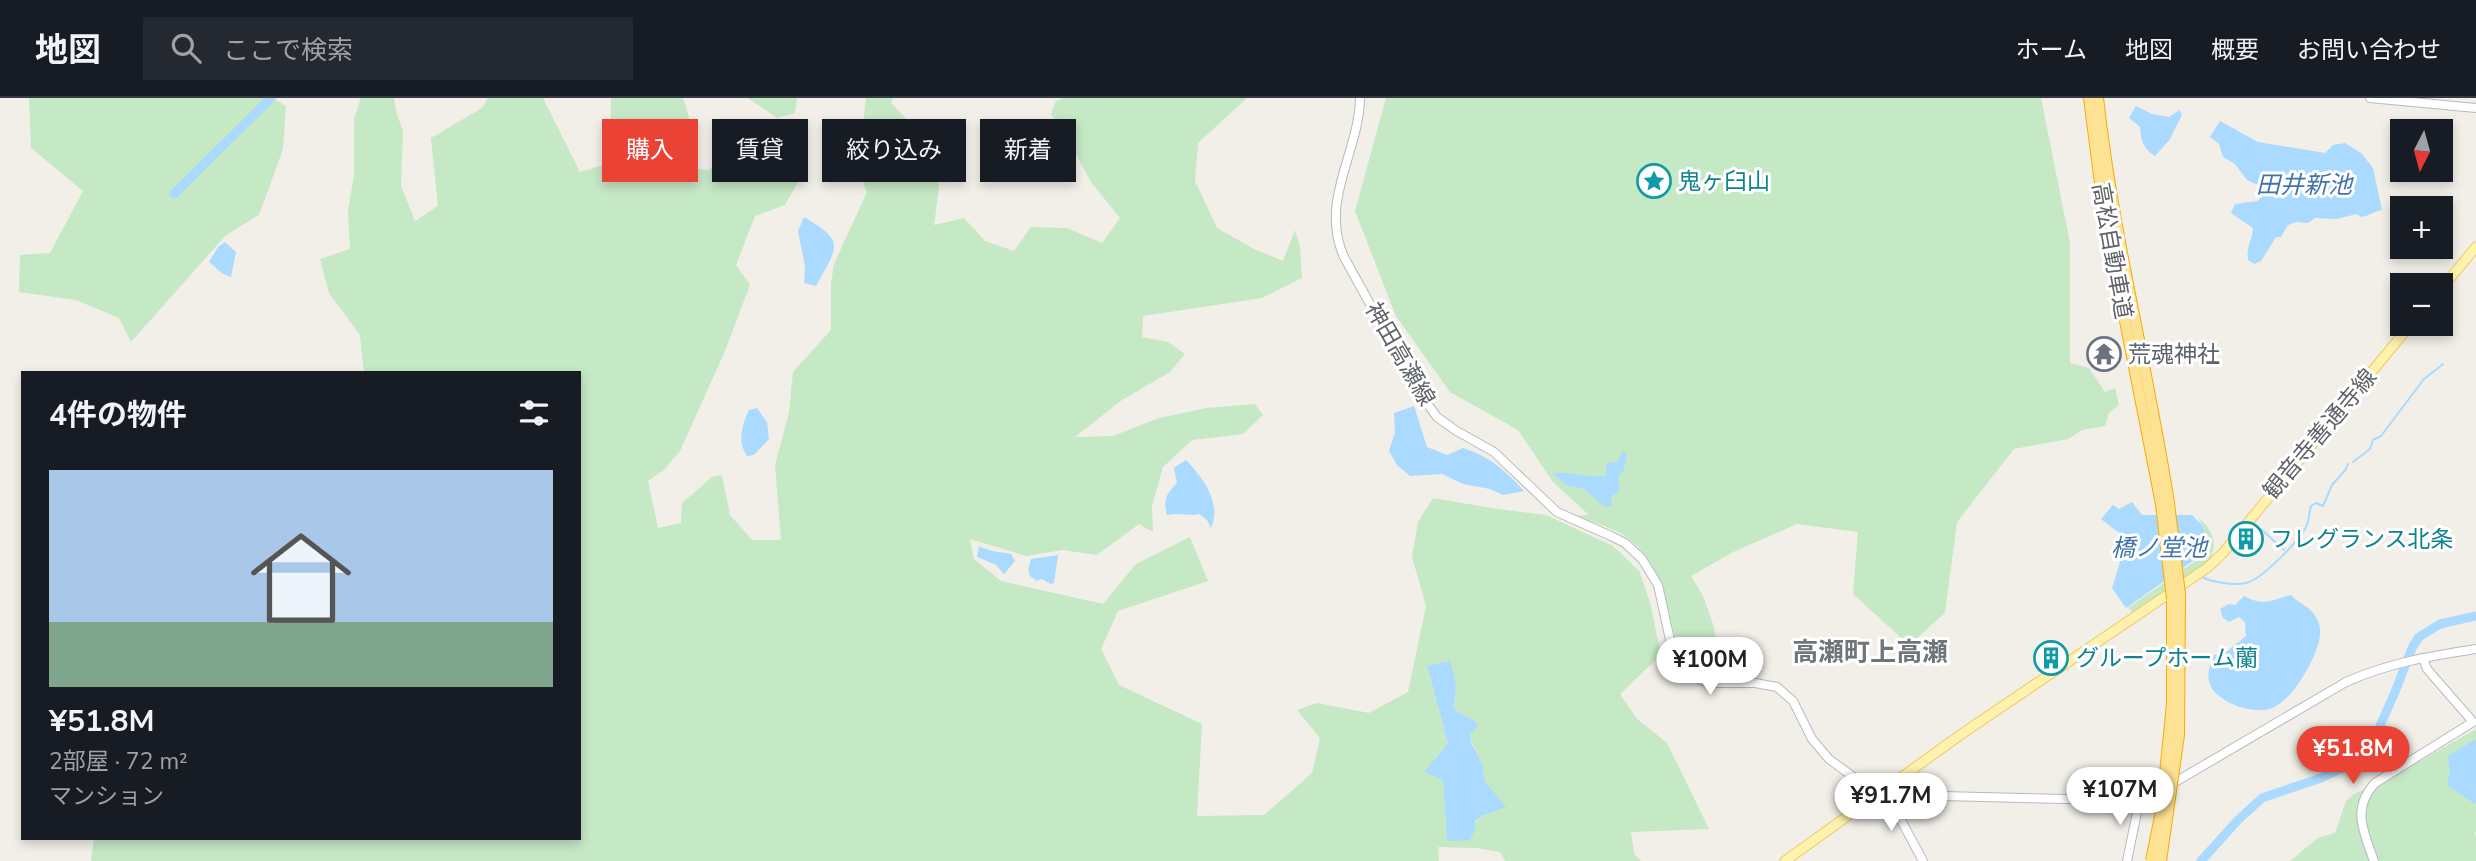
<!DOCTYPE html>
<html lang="ja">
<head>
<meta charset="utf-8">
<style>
  :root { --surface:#171b24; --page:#242831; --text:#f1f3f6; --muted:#9ea1a6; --line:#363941; --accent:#ea4335 }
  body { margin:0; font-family:"Nunito Sans","Noto Sans JP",sans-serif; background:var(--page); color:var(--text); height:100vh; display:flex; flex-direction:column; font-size:26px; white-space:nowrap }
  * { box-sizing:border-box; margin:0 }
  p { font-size:23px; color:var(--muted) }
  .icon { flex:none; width:38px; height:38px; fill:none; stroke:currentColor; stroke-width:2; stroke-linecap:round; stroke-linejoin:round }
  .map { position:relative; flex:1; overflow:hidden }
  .drawer { position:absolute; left:21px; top:273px; width:560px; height:469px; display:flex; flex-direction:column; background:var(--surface); border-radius:0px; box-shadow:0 4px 10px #0003 }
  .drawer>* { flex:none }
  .top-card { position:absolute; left:602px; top:21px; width:665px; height:63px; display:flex; gap:14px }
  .needle { width:46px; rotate:186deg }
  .fabs { position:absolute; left:2390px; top:21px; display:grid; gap:14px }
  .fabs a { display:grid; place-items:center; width:63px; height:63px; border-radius:0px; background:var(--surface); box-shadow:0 4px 10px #0003; font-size:35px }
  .price { position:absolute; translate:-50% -60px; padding:0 16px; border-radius:24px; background:#fff; color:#222; font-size:23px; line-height:46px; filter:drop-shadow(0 2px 4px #0008) }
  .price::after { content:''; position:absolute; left:50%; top:42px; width:21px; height:16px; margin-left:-10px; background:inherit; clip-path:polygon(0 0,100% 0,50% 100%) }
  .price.selected { background:var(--accent); color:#fff }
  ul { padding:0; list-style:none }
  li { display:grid; align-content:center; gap:14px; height:371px; padding:0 28px }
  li+li { border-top:2px solid var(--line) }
  li span { display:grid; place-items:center; height:217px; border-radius:0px; color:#555 }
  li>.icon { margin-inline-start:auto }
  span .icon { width:126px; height:126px; fill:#fffc; stroke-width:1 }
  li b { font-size:30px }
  h2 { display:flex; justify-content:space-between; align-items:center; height:84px; padding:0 28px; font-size:30px }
  .pill { padding:0 24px; border-radius:0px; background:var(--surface); box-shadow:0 4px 10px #0003; font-size:24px; line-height:63px }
  .pill.selected { background:var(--accent); color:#fff }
  header { display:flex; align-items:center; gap:42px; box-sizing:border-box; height:98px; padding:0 35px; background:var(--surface); border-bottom:2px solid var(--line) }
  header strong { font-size:33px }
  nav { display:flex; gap:38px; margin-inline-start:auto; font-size:24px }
  .search { width:490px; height:63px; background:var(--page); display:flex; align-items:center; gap:18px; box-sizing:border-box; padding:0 24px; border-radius:0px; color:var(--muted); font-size:26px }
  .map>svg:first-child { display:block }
  .green { fill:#c5e8c5; fill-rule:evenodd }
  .water { fill:#aadaff }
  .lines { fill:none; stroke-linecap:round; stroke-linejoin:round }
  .stream { stroke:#aadaff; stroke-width:2 }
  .river { stroke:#aadaff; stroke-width:9 }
  .secondary-casing { stroke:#b6babf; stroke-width:10 }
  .primary-casing { stroke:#f2c960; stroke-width:11 }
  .highway-casing { stroke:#f9ab00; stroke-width:12 }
  .secondary { stroke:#fff; stroke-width:8 }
  .primary { stroke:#fff2af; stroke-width:9 }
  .highway { stroke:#fde293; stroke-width:10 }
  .highway-bridge-casing { stroke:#f9ab00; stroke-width:12; stroke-linecap:butt }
  .highway-bridge { stroke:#fde293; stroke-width:10 }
  .labels { text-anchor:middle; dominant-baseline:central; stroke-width:6; stroke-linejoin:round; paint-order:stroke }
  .culture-label { font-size:23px; fill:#0d838f; stroke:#fff; text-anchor:start }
  .street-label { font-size:23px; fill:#5f6368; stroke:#fff }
  .worship-label { font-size:23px; fill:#5b616d; stroke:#fff; text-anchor:start }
  .water-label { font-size:24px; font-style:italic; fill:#4174aa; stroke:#fff }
  .quarter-label { font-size:26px; font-weight:bold; fill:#70757a; stroke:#fff }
</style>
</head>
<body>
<header>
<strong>地図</strong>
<div class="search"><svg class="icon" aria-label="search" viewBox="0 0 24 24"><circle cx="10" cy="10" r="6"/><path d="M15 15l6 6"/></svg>ここで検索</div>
<nav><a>ホーム</a><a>地図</a><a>概要</a><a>お問い合わせ</a></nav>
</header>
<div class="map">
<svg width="2476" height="763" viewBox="0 0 2476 763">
  <rect width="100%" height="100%" fill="#f1efe8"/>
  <g class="green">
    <path d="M29,0H273L286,8L283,51L259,117L226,137L131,244L119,220L76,202L19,194L20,157L50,155L83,93L31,50Z"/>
    <path d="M361,0H394L396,14L403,33L401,88L415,123L438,108L431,40L482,10L488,0H543L580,74L610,65L611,0H681L684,2L692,30L684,70L710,72L725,49L742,66L792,32L805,51L801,79L785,107L755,118L736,167L750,187L725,253L680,353L664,372L648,383L658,430L681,425L682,405L712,379L722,377L730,417L752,442H781L775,367L789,315L793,274L831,232V185L834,166L867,94L854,62L863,29L866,0H893L891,5L935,51L939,91L934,127L964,120L985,143L1014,153L1031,129L1067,130L1102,145L1120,120L1091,84L1069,43L1051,16L1056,3L1064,0H1247L1198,45L1195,83L1217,130L1254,151L1283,163L1295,132L1300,148L1302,180L1262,200L1143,218L1142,239L1168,244L1185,256L1170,274L1122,302L1075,339L1113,338L1159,320L1207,310L1255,306L1263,317L1243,336L1192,342L1163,369L1152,408L1153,434L1139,426L1097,457L1062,452L1026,458L970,441L974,461L1001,483L1103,506L1136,466L1190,439L1208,483L1118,513L1101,551L1119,587L1202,626L1197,718L1264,717L1312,675L1320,640L1297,612L1317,605L1369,615L1408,594L1426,508L1412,459L1418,424L1433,400L1497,411L1546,417L1613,448L1639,473L1650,504L1661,557L1620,596L1637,621L1667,645L1709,731L1631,734L1634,756L1641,763H1505L1500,754L1476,750L1438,749L1439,763H91L94,740H579V275H364L360,237L329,195L320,161L350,151L348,112L354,78V21ZM1427,568L1456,587L1454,611C1461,617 1473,620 1478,628L1470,635C1472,648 1479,657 1482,669C1486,685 1484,701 1483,717L1475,724V732L1447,743L1443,682L1435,660L1448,645Z"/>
    <path d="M748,0H797L795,15L777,20Z"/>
    <path d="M1386,0H2041L2070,145V265L2089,270L2105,294L2115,290L2119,307L2109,315L2105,328L2082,332L2068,341L2014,351L1957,424L1945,515L1909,547L1853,496L1858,434L1797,426L1733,454L1691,478L1703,498L1714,529L1719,564L1679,560C1669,513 1663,455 1614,432C1601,426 1586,422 1572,418L1589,417L1553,384L1518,332L1450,294L1396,218L1355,113Z"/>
    <path d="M2199,420C2213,432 2219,448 2208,464L2135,516L2128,510L2204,457L2210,448Z"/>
    <path d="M2476,631V734L2474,737H2476V763H2290L2318,740L2335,735L2346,703L2354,696L2394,678Z"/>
  </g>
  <g class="water">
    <path d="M2136,8L2152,16L2169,19L2180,12L2182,17L2170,41L2155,58C2143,51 2141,42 2140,29L2129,20Z"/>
    <path d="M2220,23L2258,44L2325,55L2333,47L2345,45L2361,55L2373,70L2382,112C2374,113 2369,118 2361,119L2357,116L2336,121L2315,120L2308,125L2296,124L2288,127L2281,139H2276L2261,163L2254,166L2248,162C2246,148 2252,144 2253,130L2231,115L2235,106L2258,103L2267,91L2247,82L2235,66L2223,59L2219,46L2210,39Z"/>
    <path d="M804,119C847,144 837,149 816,188L804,185L805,168L798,133Z"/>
    <path d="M225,144L236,154L231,179L223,176L209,164L218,149Z"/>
    <path d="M1414,308L1427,349L1447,357L1463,350C1489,358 1506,373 1524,393L1503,397L1490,391L1463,386L1442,376L1410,378L1397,367L1389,353L1395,334L1394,315Z"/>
    <path d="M757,310L767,324L769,341L754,357L747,358C737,344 742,327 749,312Z"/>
    <path d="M1623,353L1627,358L1623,373L1619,376L1618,387L1621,390L1617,393V397L1614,396L1611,400L1612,407L1605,409L1584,391L1567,387L1552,376C1571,372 1587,382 1607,377L1606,365L1617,364Z"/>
    <path d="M1186,362C1203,380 1222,405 1211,430L1207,422L1199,416C1191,419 1179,414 1167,417C1163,402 1166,396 1177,385L1174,370Z"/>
    <path d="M2132,404L2142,417H2192L2202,427L2209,447L2204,455L2126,510L2112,490L2127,441L2101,421L2113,407L2119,411Z"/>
    <path d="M979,448C988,453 999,454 1011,456L1015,463L1004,476L996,467L977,459Z"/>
    <path d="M1058,457L1054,485L1051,486L1042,481L1037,483L1030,478L1028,472L1031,461Z"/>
    <path d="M2291,497C2300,507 2311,508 2317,521C2324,534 2318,549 2312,562C2303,580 2291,601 2272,610C2254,618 2212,603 2209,583C2207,574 2211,565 2214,557L2226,554L2246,538L2245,524L2239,519L2229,524L2223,520L2220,511L2229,506L2235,507L2244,498C2265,509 2270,502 2291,497Z"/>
    <path d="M1450,563L1456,587L1454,611C1461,617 1474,620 1478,628L1470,636L1472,646L1482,666L1485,684L1506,709L1483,717L1475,723V732L1470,742L1447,743L1443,682L1424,674L1448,645L1427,568Z"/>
    <path d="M2476,641V705L2475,706L2447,687L2450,672L2448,658Z"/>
  </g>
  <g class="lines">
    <g class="stream">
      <path d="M2353,364L2370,351L2373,342L2381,338L2424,281L2443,266"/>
      <path d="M2261,431L2284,452"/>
      <path d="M2202,479C2212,484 2235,488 2246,485C2261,482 2299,443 2306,429C2309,424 2309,414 2311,408L2316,405L2323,408L2332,387L2346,371L2348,366"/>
    </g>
    <g class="river">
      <path d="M174,96L271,0"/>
      <path d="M2201,763L2237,723L2262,700L2321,680L2354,665L2375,639L2395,594L2412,550L2419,539L2440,526L2476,518"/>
    </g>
    <g class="secondary-casing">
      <g id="secondary">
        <path d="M1360,0C1359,55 1319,103 1344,159L1418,293L1437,319L1455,332L1494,354L1557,414L1611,438L1625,445L1642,461L1658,487L1672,551L1683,572L1700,582L1711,585H1755L1777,589L1793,603L1812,641L1829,661L1867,689L1881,695L1901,697L2109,702L2140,700L2170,687L2346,584C2388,565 2431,558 2476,551"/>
        <path d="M2370,0L2476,10"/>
        <path d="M1881,695L1902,724L1923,763"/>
        <path d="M2127,763L2140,700"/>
        <path d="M2374,763C2364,734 2351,711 2375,685L2473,624L2427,571L2423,560"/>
      </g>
    </g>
    <g class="primary-casing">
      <g id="primary">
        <path d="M2441,191L2476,149"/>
        <path d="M1785,763L1963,635L2207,470L2223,455L2411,226"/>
      </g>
    </g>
    <g class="highway-casing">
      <g id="highway">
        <path d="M2089,0L2104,116L2161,406"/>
        <path d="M2098,0C2113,137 2148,269 2169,405"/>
        <path d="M2169,637L2172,605V501"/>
        <path d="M2179,637L2180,496"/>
      </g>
    </g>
    <use href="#secondary" class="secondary"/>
    <use href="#primary" class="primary"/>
    <use href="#highway" class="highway"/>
    <g class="highway-bridge-casing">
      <g id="highway-bridge">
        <path d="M2169,405L2180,496"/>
        <path d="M2161,406L2172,501"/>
        <path d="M2151,763L2161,713L2169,637"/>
        <path d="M2161,763L2179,637"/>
      </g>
    </g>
    <use href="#highway-bridge" class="highway-bridge"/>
  </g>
  <defs>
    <g id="sight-ring" transform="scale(1.75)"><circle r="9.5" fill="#fff" stroke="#0f9aa8" stroke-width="1.5"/><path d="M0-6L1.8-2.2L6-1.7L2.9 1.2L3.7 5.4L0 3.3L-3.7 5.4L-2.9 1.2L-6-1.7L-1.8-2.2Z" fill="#0f9aa8"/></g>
    <g id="temple-ring" transform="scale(1.75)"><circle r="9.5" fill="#fff" stroke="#6b7280" stroke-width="1.5"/><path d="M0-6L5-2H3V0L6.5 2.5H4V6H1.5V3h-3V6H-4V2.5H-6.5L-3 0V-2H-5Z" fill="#6b7280"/></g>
    <g id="building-ring" transform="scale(1.75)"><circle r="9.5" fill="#fff" stroke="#0f9aa8" stroke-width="1.5"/><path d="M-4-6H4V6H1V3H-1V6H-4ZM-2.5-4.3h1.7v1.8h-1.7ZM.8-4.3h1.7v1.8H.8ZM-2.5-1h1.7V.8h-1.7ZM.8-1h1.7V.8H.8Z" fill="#0f9aa8"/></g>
  </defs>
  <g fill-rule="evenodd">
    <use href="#sight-ring" x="1654" y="83"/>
    <use href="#temple-ring" x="2104" y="256"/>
    <use href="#building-ring" x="2246" y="441"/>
    <use href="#building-ring" x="2051" y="560"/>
  </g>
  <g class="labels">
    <g class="culture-label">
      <text x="1678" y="83">鬼ヶ臼山</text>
      <text x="2270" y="441">フレグランス北条</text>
      <text x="2076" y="560">グループホーム蘭</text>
    </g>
    <g class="street-label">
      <text transform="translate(2112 153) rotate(80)">高松自動車道</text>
      <text transform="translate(1400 256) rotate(60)">神田高瀬線</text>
      <text transform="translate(2320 336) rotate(-50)">観音寺善通寺線</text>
    </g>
    <g class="worship-label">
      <text x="2128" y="256">荒魂神社</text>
    </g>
    <g class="water-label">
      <text x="2304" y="87">田井新池</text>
      <text x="2159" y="450">橋ノ堂池</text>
    </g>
    <g class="quarter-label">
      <text x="1870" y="554">高瀬町上高瀬</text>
    </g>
  </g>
</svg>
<div class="fabs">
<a><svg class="needle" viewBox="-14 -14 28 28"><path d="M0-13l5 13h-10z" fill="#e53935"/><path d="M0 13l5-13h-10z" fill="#9ea1a6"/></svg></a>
<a>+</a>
<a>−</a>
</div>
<b class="price" style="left:1710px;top:599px">¥100M</b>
<b class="price selected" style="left:2353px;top:688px">¥51.8M</b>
<b class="price" style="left:2120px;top:729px">¥107M</b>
<b class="price" style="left:1891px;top:735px">¥91.7M</b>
<div class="top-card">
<a class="pill selected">購入</a>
<a class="pill">賃貸</a>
<a class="pill">絞り込み</a>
<a class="pill">新着</a>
</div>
<section class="drawer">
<h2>4件の物件<svg class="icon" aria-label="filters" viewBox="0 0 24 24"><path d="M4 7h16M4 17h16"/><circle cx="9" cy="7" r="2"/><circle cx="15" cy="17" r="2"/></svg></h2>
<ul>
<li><span style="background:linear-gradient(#a9c7e8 70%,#7fa58c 0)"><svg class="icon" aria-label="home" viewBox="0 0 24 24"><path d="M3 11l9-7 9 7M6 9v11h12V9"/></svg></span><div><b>¥51.8M</b><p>2部屋 · 72 m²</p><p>マンション</p></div></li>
</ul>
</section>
</div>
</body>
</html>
